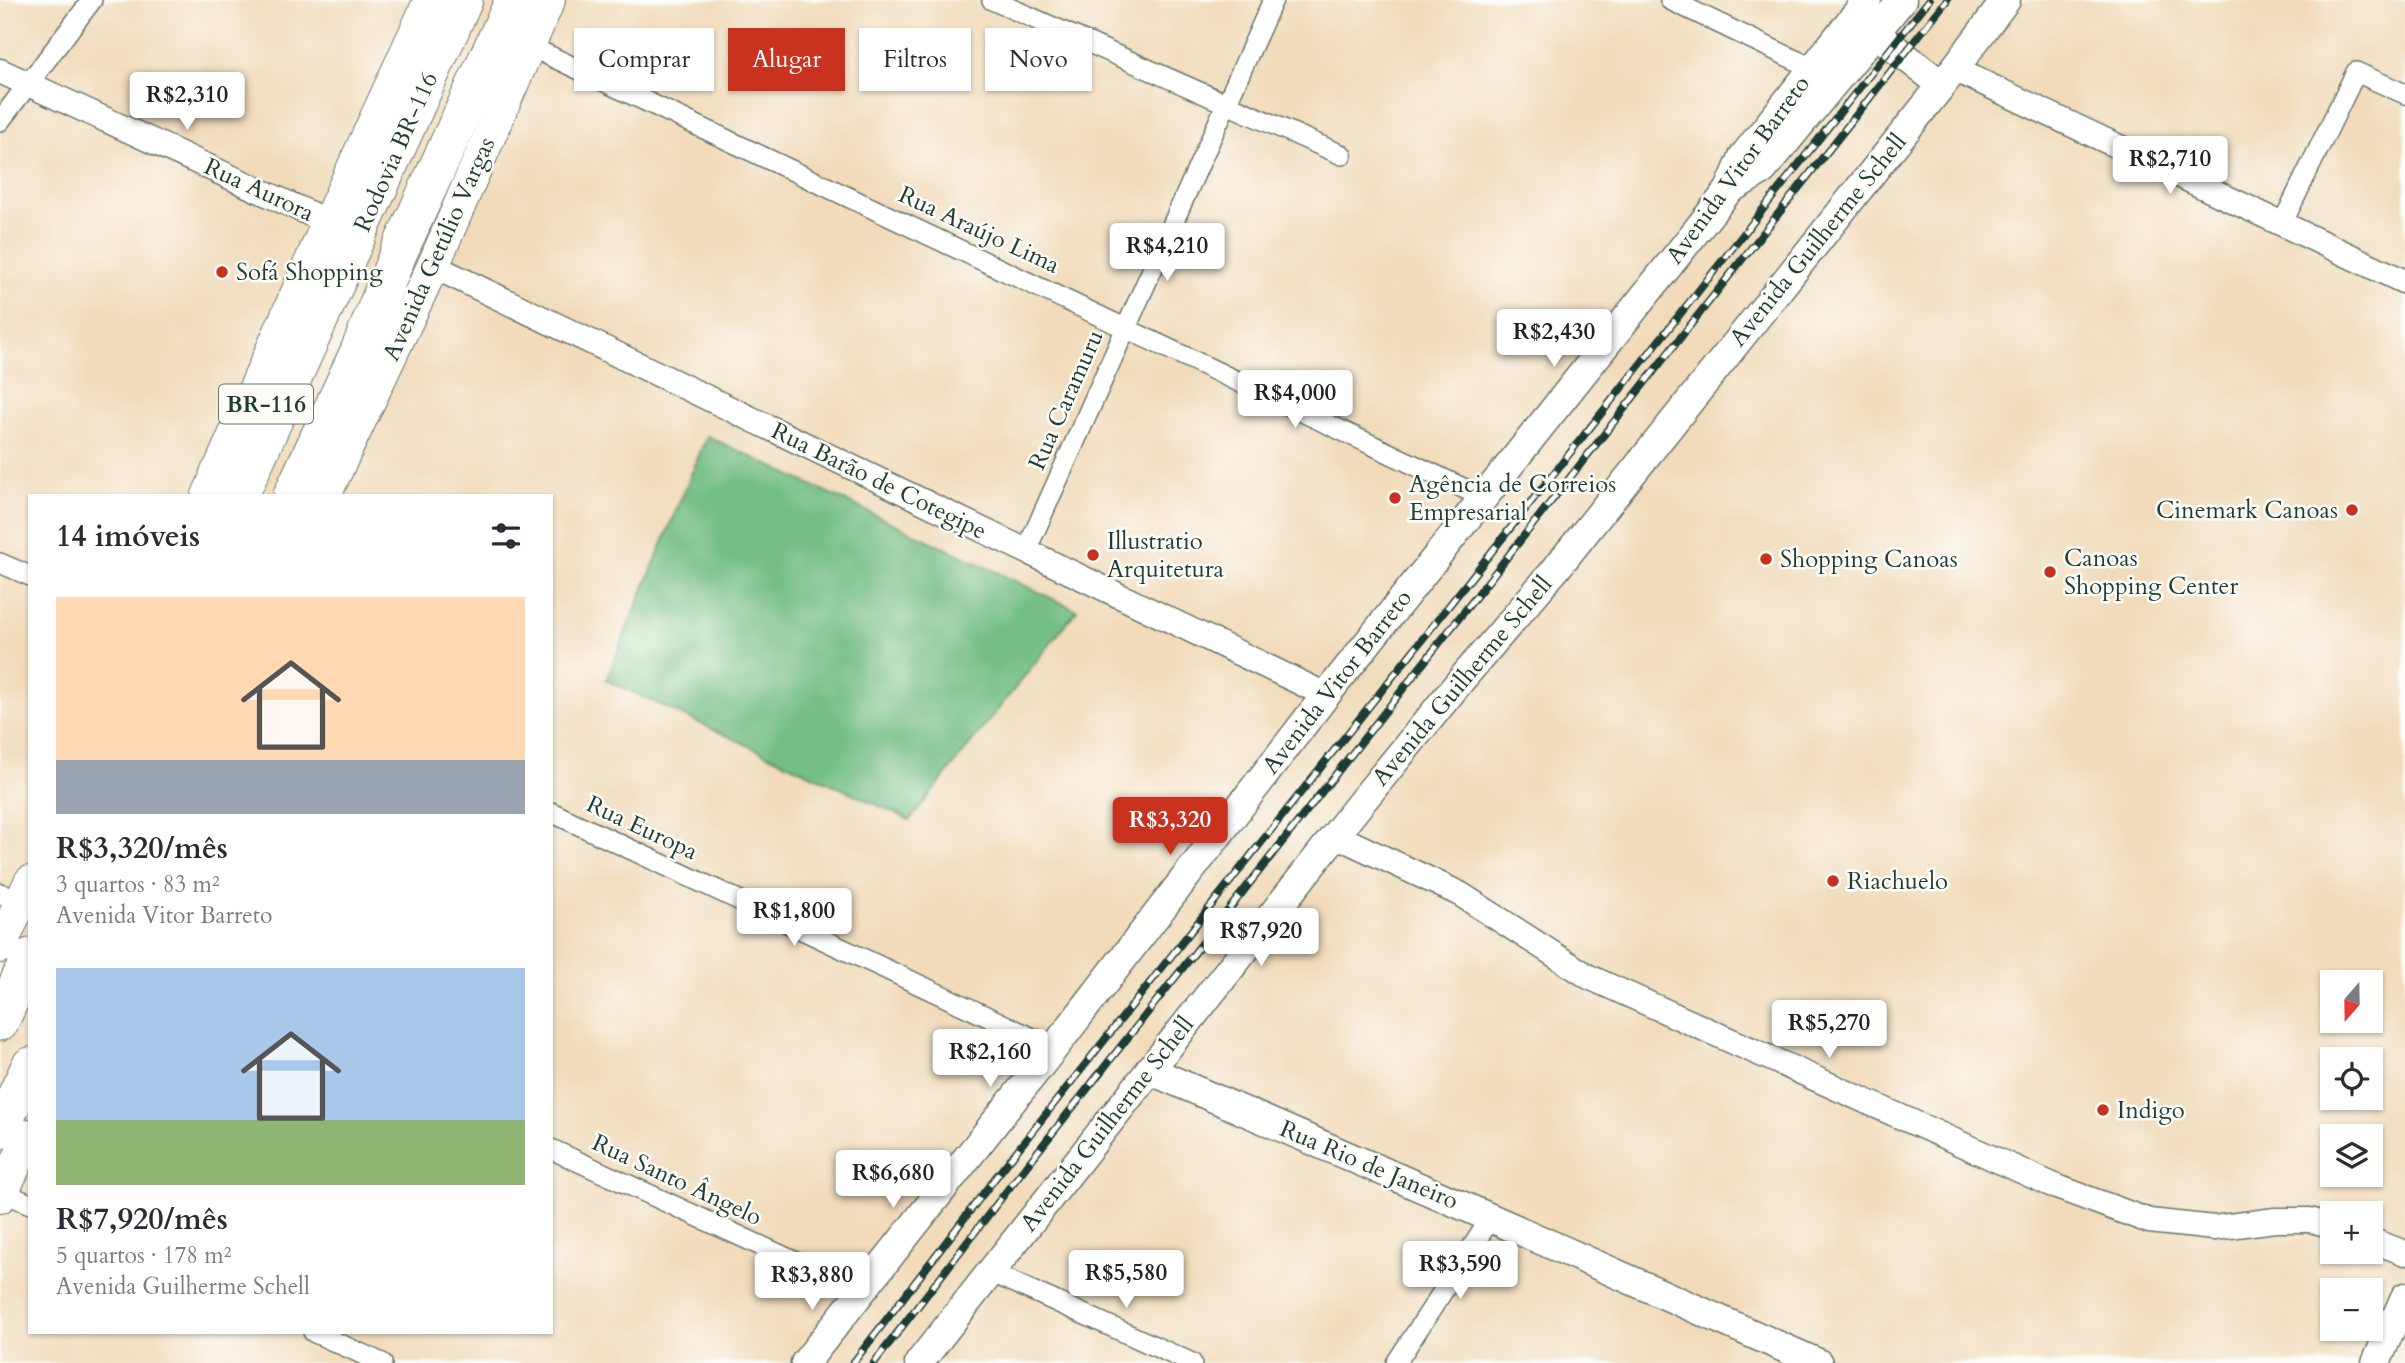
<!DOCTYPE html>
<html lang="pt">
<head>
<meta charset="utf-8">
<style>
  :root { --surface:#fff; --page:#f2f2f3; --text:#2b2b33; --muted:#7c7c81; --accent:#c8321e }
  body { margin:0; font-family:Cardo,serif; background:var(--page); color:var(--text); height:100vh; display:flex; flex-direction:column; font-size:26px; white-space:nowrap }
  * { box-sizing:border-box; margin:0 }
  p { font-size:23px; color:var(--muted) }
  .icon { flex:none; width:38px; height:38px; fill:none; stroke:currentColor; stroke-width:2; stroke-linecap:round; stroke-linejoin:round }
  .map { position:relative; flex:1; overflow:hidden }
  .sheet { position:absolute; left:28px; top:494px; width:525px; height:840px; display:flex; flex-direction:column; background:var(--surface); border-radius:0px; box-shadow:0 2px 5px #0004 }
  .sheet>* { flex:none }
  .top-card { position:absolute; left:574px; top:28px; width:665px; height:63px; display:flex; gap:14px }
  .needle { width:46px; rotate:200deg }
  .buttons { position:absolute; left:2320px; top:970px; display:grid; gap:14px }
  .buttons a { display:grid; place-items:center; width:63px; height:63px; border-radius:0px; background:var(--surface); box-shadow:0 2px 5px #0004; font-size:35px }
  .price { position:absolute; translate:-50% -60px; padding:0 16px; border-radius:7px; background:#fff; color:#222; font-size:23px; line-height:46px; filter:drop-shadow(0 2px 4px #0008) }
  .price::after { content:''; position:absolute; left:50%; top:42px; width:21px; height:16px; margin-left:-10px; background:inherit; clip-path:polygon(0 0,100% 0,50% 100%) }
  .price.active { background:var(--accent); color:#fff }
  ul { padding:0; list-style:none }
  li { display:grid; align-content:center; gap:14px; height:371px; padding:0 28px }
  li span { display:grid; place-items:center; height:217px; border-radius:0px; color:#555 }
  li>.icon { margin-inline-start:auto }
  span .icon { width:126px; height:126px; fill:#fffc; stroke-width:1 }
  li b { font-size:30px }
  h2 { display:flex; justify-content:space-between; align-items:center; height:84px; padding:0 28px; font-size:30px }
  .pill { padding:0 24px; border-radius:0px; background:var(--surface); box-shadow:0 2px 5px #0004; font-size:24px; line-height:63px }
  .pill.active { background:var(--accent); color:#fff }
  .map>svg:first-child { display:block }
  .forest { fill:#74be86; stroke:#4a7e5d; stroke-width:2 }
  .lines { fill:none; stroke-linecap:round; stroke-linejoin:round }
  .minor-casing { stroke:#687463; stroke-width:22 }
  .tertiary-casing { stroke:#687463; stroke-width:27 }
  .secondary-casing { stroke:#687463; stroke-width:31 }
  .primary-casing { stroke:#687463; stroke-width:34 }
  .motorway-casing { stroke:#687463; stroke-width:39 }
  .minor { stroke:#fff; stroke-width:19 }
  .tertiary { stroke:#fff; stroke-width:24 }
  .secondary { stroke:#fff; stroke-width:28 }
  .primary { stroke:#fff; stroke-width:32 }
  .motorway { stroke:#fff; stroke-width:37 }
  .rail-casing { stroke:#1f3d34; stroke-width:8 }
  .rail { stroke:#fdfcf7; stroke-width:5; stroke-dasharray:16; stroke-linecap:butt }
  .poi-dot { fill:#c8321e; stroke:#fdfcf7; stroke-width:2.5 }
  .labels { text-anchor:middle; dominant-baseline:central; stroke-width:5; stroke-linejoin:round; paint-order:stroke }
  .shield { fill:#fdfcf7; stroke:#62766e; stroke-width:2 }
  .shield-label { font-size:23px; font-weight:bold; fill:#1f3d34 }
  .street-label { font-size:24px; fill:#1f3d34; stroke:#fdfcf7 }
  .poi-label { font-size:24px; fill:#1f3d34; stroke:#fdfcf7; text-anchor:start }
</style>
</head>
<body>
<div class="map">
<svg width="2405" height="1363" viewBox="0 0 2405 1363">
  <rect width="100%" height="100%" fill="#fdfcf7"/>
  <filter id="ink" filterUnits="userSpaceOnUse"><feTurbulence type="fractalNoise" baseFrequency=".0143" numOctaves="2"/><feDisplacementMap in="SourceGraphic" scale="14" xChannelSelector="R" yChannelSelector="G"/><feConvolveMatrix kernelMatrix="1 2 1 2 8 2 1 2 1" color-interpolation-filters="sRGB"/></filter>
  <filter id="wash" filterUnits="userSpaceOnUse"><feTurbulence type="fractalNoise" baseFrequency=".00686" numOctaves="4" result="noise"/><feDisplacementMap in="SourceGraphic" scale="28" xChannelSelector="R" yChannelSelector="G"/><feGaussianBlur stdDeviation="1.57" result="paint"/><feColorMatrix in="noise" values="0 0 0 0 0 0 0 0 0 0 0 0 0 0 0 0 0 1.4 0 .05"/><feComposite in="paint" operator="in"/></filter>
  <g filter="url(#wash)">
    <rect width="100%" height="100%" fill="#f1dbbb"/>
    <path class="forest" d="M707,436L1077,610L910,820L606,680Z"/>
  </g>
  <g filter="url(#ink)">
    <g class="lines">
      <g class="minor-casing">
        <g id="minor">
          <path d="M992,0L1342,155"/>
          <path d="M1670,0L1812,68"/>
          <path d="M529,46L1482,497"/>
          <path d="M0,121L92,0"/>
          <path d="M2282,224L2356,72L2405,94"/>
          <path d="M1026,551L1273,0"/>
          <path d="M0,563L30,576"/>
          <path d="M551,812L1054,1048"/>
          <path d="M0,893L21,902"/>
          <path d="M551,1149L859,1291"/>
          <path d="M2,1192L30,1204"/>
          <path d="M990,1272L1192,1363"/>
          <path d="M313,1332L382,1363"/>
          <path d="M1396,1363L1491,1218"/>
        </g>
      </g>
      <g class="tertiary-casing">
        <g id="tertiary">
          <path d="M1954,69L2405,282"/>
          <path d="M0,71L328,222"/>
          <path d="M433,266L1326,695"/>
          <path d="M1335,835L1460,894L1589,977L2057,1187L2149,1221L2214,1228L2275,1220H2310L2333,1226"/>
          <path d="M2371,1240L2405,1253"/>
        </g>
      </g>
      <g class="secondary-casing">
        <g id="secondary">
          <path d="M1875,33L1942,85"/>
          <path d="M1729,190L1763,170L1902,0"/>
          <path d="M1149,1070L1491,1218L1818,1363"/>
          <path d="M805,1363L1054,1048L1326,695L1729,190L1743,157L1867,0"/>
          <path d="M919,1363L1359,805L1461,680L1555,570L1942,85L2006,0"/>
          <path d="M2376,1363L2405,1297"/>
        </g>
      </g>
      <g class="primary-casing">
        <g id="primary">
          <path d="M208,495L328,222L430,0"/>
          <path d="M325,495L433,266L549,0"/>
          <path d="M0,947L30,882"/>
          <path d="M0,1197L30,1135"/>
        </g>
      </g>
      <g class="motorway-casing">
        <g id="motorway">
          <path d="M218,475L256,418"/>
          <path d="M240,495L464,0"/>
          <path d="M292,495L359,351L398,254L514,0"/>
          <path d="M0,1022L30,957"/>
          <path d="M0,1130L30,1066"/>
        </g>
      </g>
      <use href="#minor" class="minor"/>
      <use href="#tertiary" class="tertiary"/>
      <use href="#secondary" class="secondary"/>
      <use href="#primary" class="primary"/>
      <use href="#motorway" class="motorway"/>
      <g class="rail-casing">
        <g id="rail">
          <path d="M853,1363L996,1177L1929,0"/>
          <path d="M874,1363L1009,1188L1947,0"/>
        </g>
      </g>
      <use href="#rail" class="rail"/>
    </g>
  </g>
  <g class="poi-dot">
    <circle cx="222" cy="272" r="7"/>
    <circle cx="1395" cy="498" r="7"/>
    <circle cx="2352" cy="510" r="7"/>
    <circle cx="1093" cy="555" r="7"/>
    <circle cx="1766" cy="559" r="7"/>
    <circle cx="2050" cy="572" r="7"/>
    <circle cx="1833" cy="881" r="7"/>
    <circle cx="2103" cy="1110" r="7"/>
  </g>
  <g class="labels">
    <rect class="shield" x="219" y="384.5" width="94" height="39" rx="5"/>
    <g class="shield-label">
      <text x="266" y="404">BR-116</text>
    </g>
    <g class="street-label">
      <text transform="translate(396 152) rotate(-66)">Rodovia BR-116</text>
      <text transform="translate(1738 170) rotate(-54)">Avenida Vitor Barreto</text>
      <text transform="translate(259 190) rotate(25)">Rua Aurora</text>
      <text transform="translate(979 230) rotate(25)">Rua Araújo Lima</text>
      <text transform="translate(1818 240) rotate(-51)">Avenida Guilherme Schell</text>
      <text transform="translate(439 249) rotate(-66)">Avenida Getúlio Vargas</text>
      <text transform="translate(1066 400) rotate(-66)">Rua Caramuru</text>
      <text transform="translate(879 481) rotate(26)">Rua Barão de Cotegipe</text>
      <text transform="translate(1462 681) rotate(-50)">Avenida Guilherme Schell</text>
      <text transform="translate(1337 682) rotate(-52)">Avenida Vitor Barreto</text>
      <text transform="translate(642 828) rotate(25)">Rua Europa</text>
      <text transform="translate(1107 1124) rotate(-52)">Avenida Guilherme Schell</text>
      <text transform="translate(1369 1165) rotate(23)">Rua Rio de Janeiro</text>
      <text transform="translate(677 1180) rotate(25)">Rua Santo Ângelo</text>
    </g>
    <g class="poi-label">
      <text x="236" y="272">Sofá Shopping</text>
      <text x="1409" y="484">Agência de Correios<tspan x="1409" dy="28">Empresarial</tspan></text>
      <text x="2338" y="510" text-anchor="end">Cinemark Canoas</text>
      <text x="1107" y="541">Illustratio<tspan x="1107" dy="28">Arquitetura</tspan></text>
      <text x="2064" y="558">Canoas<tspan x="2064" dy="28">Shopping Center</tspan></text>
      <text x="1780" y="559">Shopping Canoas</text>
      <text x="1847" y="881">Riachuelo</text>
      <text x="2117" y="1110">Indigo</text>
    </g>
  </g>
</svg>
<div class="buttons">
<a><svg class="needle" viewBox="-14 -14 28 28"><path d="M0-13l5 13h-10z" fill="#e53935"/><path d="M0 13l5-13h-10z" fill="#7c7c81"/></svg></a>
<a><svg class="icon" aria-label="locate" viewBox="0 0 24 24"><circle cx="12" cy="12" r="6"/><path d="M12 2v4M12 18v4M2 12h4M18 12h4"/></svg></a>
<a><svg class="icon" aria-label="layers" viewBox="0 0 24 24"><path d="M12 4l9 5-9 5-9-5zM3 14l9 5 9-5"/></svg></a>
<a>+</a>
<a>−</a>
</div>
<b class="price" style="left:187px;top:132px">R$2,310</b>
<b class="price" style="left:2170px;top:196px">R$2,710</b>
<b class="price" style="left:1167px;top:283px">R$4,210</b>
<b class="price" style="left:1554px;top:369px">R$2,430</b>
<b class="price" style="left:1295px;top:430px">R$4,000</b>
<b class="price active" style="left:1170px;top:857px">R$3,320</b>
<b class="price" style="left:794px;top:948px">R$1,800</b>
<b class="price" style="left:1261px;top:968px">R$7,920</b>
<b class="price" style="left:1829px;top:1060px">R$5,270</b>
<b class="price" style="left:990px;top:1089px">R$2,160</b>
<b class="price" style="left:893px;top:1210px">R$6,680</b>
<b class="price" style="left:1460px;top:1301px">R$3,590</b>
<b class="price" style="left:1126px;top:1310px">R$5,580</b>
<b class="price" style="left:812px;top:1312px">R$3,880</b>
<div class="top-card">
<a class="pill">Comprar</a>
<a class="pill active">Alugar</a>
<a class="pill">Filtros</a>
<a class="pill">Novo</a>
</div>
<section class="sheet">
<h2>14 imóveis<svg class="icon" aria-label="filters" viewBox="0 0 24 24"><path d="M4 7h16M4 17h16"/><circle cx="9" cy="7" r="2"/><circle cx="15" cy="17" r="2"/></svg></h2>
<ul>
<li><span style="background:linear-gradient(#ffd9b3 75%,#9aa5b1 0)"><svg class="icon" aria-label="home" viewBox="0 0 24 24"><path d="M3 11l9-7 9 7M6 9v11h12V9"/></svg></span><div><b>R$3,320/mês</b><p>3 quartos · 83 m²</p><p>Avenida Vitor Barreto</p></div></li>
<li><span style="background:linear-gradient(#a9c7e8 70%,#8fb573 0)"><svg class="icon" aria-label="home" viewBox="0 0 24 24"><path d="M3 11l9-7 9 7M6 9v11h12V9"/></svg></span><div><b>R$7,920/mês</b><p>5 quartos · 178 m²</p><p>Avenida Guilherme Schell</p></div></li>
</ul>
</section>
</div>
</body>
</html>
